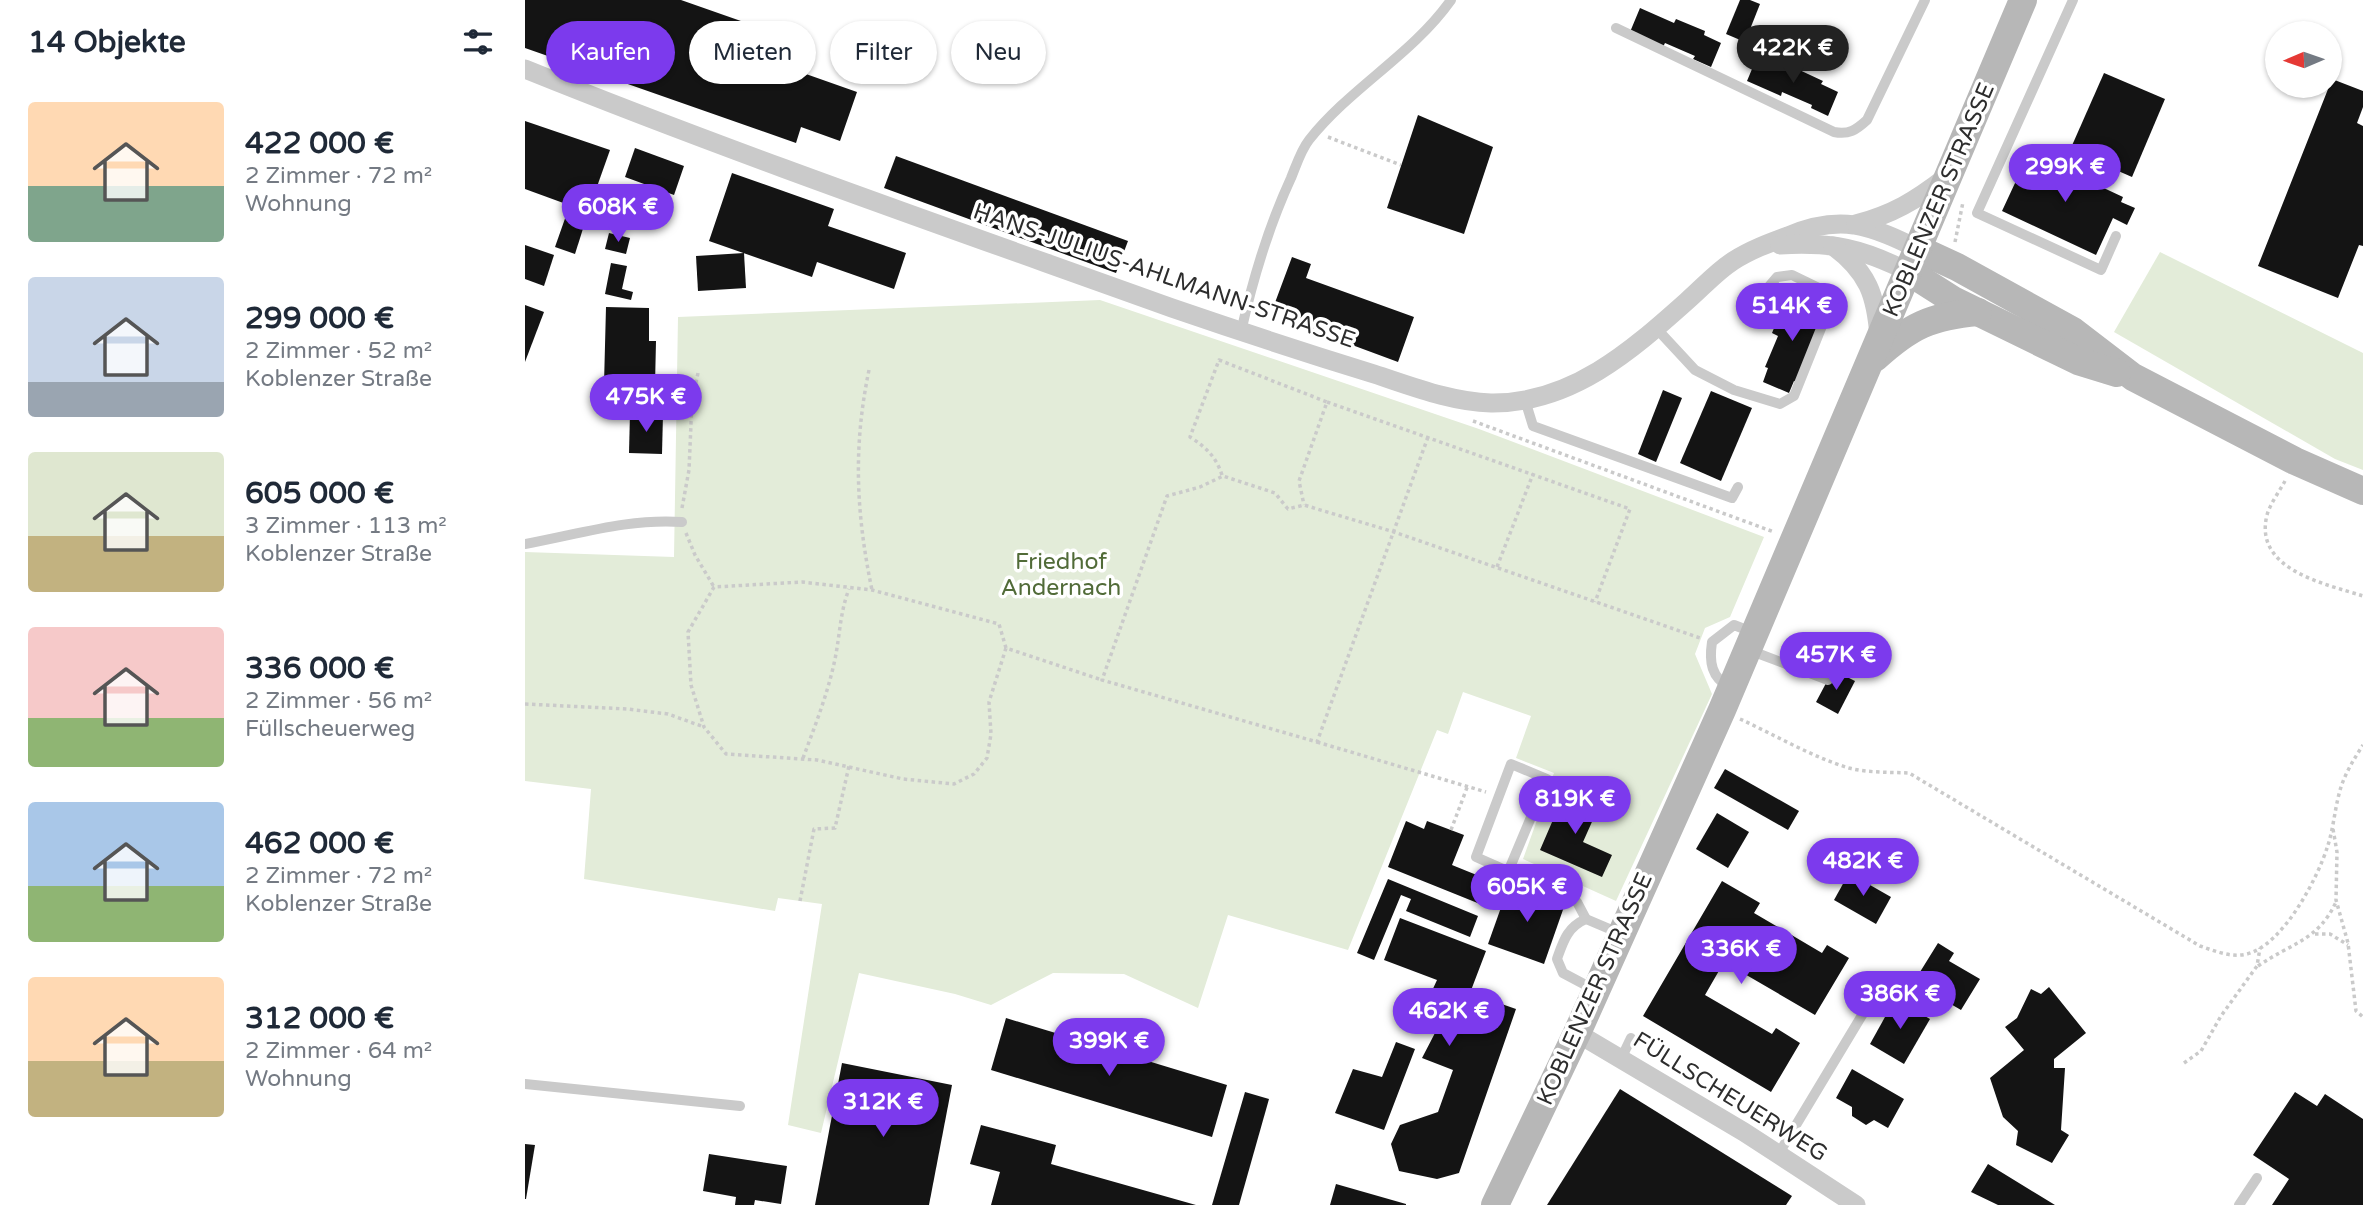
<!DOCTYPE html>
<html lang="de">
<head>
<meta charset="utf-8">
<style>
  :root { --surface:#fff; --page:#f2f2f3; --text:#1f2937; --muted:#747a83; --accent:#7c3aed }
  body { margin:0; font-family:"Varela Round",sans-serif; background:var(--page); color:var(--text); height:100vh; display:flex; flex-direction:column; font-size:26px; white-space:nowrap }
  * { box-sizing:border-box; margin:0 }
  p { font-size:23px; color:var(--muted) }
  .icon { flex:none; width:38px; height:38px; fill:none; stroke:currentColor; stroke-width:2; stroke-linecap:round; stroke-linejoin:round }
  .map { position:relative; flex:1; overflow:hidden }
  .side { display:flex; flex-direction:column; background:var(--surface); width:525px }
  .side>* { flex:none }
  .banner { position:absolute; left:21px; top:21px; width:665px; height:63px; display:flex; gap:14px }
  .needle { width:46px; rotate:268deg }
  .tools { position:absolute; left:1740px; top:21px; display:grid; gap:14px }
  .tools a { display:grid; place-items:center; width:77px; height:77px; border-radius:50%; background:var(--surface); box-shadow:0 2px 5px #0004; font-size:35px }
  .price { position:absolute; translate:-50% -60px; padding:0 16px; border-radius:24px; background:var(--accent); color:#fff; font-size:23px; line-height:46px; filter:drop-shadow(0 2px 4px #0008) }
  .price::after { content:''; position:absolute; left:50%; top:42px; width:21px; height:16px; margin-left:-10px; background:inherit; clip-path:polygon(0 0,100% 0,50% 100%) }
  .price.current { background:#222; color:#fff }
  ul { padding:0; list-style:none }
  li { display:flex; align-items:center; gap:21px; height:175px; padding:0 28px }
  li span { display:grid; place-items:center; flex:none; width:196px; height:140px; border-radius:7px; color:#555 }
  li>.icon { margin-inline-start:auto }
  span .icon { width:84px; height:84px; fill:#fffc; stroke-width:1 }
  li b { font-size:30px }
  h2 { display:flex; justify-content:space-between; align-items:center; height:84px; padding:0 28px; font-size:30px }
  .pill { padding:0 24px; border-radius:32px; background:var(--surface); box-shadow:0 2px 5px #0004; font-size:24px; line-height:63px }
  .pill.current { background:var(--accent); color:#fff }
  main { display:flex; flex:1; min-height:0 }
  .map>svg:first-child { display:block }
  .green { fill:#e3ecd9 }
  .building { fill:#141414 }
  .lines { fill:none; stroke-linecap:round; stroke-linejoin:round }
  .path { stroke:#cacaca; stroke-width:3.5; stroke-dasharray:3.5 3.5; stroke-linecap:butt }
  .lane { stroke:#cacaca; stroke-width:10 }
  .street { stroke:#cacaca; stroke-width:19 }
  .secondary { stroke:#b7b7b7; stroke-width:28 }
  .labels { text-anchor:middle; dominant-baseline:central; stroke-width:7; stroke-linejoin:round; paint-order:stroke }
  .street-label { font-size:23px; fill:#2d2d2d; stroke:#fff }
  .park-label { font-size:23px; fill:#516b38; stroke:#fff }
</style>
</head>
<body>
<main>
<section class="side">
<h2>14 Objekte<svg class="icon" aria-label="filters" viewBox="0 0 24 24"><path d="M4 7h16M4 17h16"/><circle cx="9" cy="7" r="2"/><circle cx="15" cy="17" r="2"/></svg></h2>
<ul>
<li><span style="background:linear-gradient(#ffd9b3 60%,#7fa58c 0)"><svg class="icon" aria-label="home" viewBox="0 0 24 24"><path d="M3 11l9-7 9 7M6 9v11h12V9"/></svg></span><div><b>422 000 €</b><p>2 Zimmer · 72 m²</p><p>Wohnung</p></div></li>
<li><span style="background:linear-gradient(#c9d6e8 75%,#9aa5b1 0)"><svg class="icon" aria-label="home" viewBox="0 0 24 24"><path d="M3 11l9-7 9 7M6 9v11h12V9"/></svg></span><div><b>299 000 €</b><p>2 Zimmer · 52 m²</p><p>Koblenzer Straße</p></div></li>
<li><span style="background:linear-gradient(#dfe7d0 60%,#c2b280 0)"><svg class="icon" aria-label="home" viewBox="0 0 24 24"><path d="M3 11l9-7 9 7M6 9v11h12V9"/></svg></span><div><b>605 000 €</b><p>3 Zimmer · 113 m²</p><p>Koblenzer Straße</p></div></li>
<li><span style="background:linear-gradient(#f6c9c9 65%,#8fb573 0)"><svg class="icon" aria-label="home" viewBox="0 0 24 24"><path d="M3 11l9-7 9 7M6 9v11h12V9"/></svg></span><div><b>336 000 €</b><p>2 Zimmer · 56 m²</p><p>Füllscheuerweg</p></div></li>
<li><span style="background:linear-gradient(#a9c7e8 60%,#8fb573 0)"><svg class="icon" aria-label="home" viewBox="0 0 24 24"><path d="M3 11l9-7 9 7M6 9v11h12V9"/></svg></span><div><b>462 000 €</b><p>2 Zimmer · 72 m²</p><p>Koblenzer Straße</p></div></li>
<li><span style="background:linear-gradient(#ffd9b3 60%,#c2b280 0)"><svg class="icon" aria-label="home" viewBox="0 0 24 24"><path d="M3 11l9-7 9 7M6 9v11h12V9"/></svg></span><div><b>312 000 €</b><p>2 Zimmer · 64 m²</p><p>Wohnung</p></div></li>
</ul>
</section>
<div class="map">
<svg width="1838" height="1205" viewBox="0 0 1838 1205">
  <rect width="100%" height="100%" fill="#fff"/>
  <g class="green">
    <path d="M1635,252L1838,353V470L1810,459L1589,332Z"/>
    <path d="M575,300L954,429L1239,537L1205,617L1180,628L1170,654L1187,694L1091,901L998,859L1029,773L991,758L1006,716L938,692L923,734L912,730L823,950L703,915L673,1008L599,974L528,973L466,1005L430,994L334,973L296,1133L263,1125L297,904L253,898L250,911L59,879L66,789L0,781V552L149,557L153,317Z"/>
  </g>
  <g class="building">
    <path d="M0,0H156L233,27L224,54L332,92L315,141L276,127L271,143L0,48Z"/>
    <path d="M1215,0H1225L1235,4L1220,42L1201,34Z"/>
    <path d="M1115,8L1149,23L1151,19L1180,31L1179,35L1196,43L1186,67L1168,59L1170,56L1140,43L1138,47L1105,32Z"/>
    <path d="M1232,57L1266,72L1268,67L1298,81L1296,84L1313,92L1303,116L1286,108L1287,105L1257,92L1256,96L1222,81Z"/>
    <path d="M1579,73L1640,99L1607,177L1545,150Z"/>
    <path d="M1807,79L1838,91V107L1832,123L1838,126V246L1834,245L1813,298L1733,266Z"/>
    <path d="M893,115L968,147L939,234L862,208Z"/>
    <path d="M0,121L85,150L63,212L0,189Z"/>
    <path d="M110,148L159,166L149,195L100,177Z"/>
    <path d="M1504,153L1598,197L1596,202L1610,208L1602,225L1588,218L1571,255L1477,211Z"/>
    <path d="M371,156L603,241L591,273L359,188Z"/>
    <path d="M207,173L309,209L303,226L381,253L369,289L292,262L287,277L184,241Z"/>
    <path d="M43,210L62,216L50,254L30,247Z"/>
    <path d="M84,233L105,238L101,254L80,249Z"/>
    <path d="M0,245L29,255L19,286L0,279Z"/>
    <path d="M219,253L221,288L173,291L171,256Z"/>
    <path d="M767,257L786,264L781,278L889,317L873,362L784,329L787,323L748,308Z"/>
    <path d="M86,263L102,266L97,289L108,292L106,300L80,294Z"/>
    <path d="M1262,297L1299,312L1271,382L1269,381L1264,393L1238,382L1243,368L1240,367L1253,336L1247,333Z"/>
    <path d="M0,305L19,312L0,362Z"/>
    <path d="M81,307L124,308V341H131L130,385L79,384Z"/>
    <path d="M1138,390L1157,398L1131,462L1113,454Z"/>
    <path d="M1186,391L1227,408L1196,481L1155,463Z"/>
    <path d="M105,413L138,414L137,454L104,453Z"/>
    <path d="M1308,670L1330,681L1313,714L1291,702Z"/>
    <path d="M1200,769L1274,811L1263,830L1189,788Z"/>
    <path d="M1040,792L1074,806L1058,842L1087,855L1077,877L1015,850Z"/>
    <path d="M1192,813L1224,832L1203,868L1171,849Z"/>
    <path d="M881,821L899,829L902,821L939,835L927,865L964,880L955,904L863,867Z"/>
    <path d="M1324,873L1366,897L1351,924L1309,900Z"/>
    <path d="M863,879L953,916L945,937L881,911L886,899L876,895L849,960L832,953Z"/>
    <path d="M1197,881L1235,903L1229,913L1297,953L1302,945L1324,958L1290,1015L1199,962L1180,995L1247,1034L1251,1028L1275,1043L1246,1092L1118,1016Z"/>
    <path d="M984,885L1040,904L1019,964L963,944Z"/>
    <path d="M875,918L961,951L945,993L991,1009L934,1173L912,1179L874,1171L866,1144L875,1125L913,1112L928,1070L897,1058L910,1033L889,1030L912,980L859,960Z"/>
    <path d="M1413,943L1429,953L1424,961L1455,979L1436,1010L1405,992L1411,981L1395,972Z"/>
    <path d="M1524,987L1561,1033L1529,1059V1068H1540L1536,1130L1544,1135L1527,1163L1491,1145L1493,1131L1478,1117L1465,1078L1499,1050L1480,1027L1492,1018L1506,989L1516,994Z"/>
    <path d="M1370,999L1405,1019L1379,1064L1345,1044Z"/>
    <path d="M481,1018L702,1085L687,1137L466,1070Z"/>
    <path d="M871,1042L890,1049L859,1130L810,1113L828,1069L857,1077Z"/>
    <path d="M317,1063L427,1085L404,1205H290Z"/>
    <path d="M1327,1069L1379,1099L1363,1128L1349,1120L1341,1125L1327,1116V1107L1311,1098Z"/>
    <path d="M1095,1089L1267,1196L1261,1205H1022Z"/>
    <path d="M720,1092L744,1099L714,1205H687Z"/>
    <path d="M1770,1092L1792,1106L1800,1094L1838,1119V1205H1747L1764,1179L1728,1155Z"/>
    <path d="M456,1125L531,1145L526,1164L671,1205H466L475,1172L445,1164Z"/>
    <path d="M0,1144L10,1145L1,1199H0Z"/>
    <path d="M184,1154L262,1166L256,1204L230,1200L229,1205H210L211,1197L178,1191Z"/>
    <path d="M1463,1164L1512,1194L1530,1205H1473L1446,1192Z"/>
    <path d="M811,1184L881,1204V1205H805Z"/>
  </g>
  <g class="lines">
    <g class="path">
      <path d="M803,137L876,165"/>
      <path d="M1430,242L1438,202"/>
      <path d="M344,370C328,447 331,513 347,590"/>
      <path d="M802,402L1105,509L1070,602"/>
      <path d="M948,421L1249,532"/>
      <path d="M903,437L792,742L577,680L642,496L675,487L698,476L750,493L763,509L779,505L869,532L1175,638"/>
      <path d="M697,475C691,457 682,448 665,437L694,360L802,402L774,481L779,505"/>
      <path d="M1760,481C1754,492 1745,504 1742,515C1728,570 1801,584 1838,596"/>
      <path d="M157,508L164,470L167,401L173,373"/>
      <path d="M161,533L170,555L189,587"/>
      <path d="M972,567L1008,474"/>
      <path d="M481,648L464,702L466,734L462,758L449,774L429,784L378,779L292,760L201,754L179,727L166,685L163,632L189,587L277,582L347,590L474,624L481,648L577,680"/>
      <path d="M0,704L102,709L143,714L179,727"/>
      <path d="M1215,719C1250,735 1287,757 1324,768C1343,773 1364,772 1384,773L1675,946C1690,951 1706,958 1722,954C1758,945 1793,878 1803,845C1809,826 1810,806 1816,787C1821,772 1829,759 1838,745"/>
      <path d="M792,742L961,792"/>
      <path d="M278,758C290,726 303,693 310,659C315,635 315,612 324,589"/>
      <path d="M1808,829L1812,852L1811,900L1823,943L1831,1011L1838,1017"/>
      <path d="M926,830L943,785"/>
      <path d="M275,901L289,829L310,828L324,766"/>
      <path d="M1790,934H1805L1823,945"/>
      <path d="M1733,966C1766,943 1793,941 1811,902"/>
      <path d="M1659,1063L1676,1051L1696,1016L1732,966L1735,948"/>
    </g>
    <g class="lane">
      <path d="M1548,0L1452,213L1576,270L1591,236"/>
      <path d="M1091,28L1309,132C1324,135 1331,130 1342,120L1400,0"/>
      <path d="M1131,328L1170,370L1209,390L1255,404L1269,396L1303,311L1302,292L1267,275L1252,277L1229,304"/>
      <path d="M716,332C728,278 743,228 766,178C771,166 776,150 784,140C826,87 887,55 926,0"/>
      <path d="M1000,400L1008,426L1207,498L1213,487"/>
      <path d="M0,544C51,535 104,518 157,522"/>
      <path d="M1224,650L1303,680"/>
      <path d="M1205,688C1186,677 1184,662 1187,642L1209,625L1227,632"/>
      <path d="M983,872L1022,779L986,764L951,857L1052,902L1061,919L1094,933"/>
      <path d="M1061,919C1042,927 1038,942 1032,959L1038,973L1070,990"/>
      <path d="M1096,1059L1106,1038"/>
      <path d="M0,1084L215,1106"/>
      <path d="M1253,1155L1360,977"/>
      <path d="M1714,1205L1732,1178"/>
    </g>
    <g class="street">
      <path d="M0,69C213,155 430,230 647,308C714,331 781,353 849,374C886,386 926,402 966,403C1046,404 1106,351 1162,301C1177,288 1191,272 1208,261C1225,250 1244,243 1263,236C1284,227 1307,222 1329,225C1352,229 1373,239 1393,249"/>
      <path d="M1331,224C1368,214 1390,201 1421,177"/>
      <path d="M1255,245C1308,242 1336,248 1384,272"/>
      <path d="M1308,246C1343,272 1351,295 1354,337"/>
      <path d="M1052,1033L1219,1132L1331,1205"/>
    </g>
    <g class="secondary">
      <path d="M1393,249L1432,267L1548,331L1608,377L1770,461L1838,491"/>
      <path d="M1384,272L1428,300L1553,361L1592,373"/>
      <path d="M1350,358C1385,326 1406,316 1453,312"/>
      <path d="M970,1205L1052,1033L1197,710L1498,0"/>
    </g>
  </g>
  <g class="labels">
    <g class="street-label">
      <text transform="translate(1414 200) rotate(-67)">KOBLENZER STRASSE</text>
      <text transform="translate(639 276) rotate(19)">HANS-JULIUS-AHLMANN-STRASSE</text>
      <text transform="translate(1070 989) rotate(-66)">KOBLENZER STRASSE</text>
      <text transform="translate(1205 1097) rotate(32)">FÜLLSCHEUERWEG</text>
    </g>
    <g class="park-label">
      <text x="536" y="562">Friedhof<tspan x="536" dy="26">Andernach</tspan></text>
    </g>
  </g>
</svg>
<div class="tools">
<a><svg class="needle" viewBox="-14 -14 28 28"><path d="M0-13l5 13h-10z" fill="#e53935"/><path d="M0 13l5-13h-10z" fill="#747a83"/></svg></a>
</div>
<b class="price current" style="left:1268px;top:85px">422K €</b>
<b class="price" style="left:1540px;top:204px">299K €</b>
<b class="price" style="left:93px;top:244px">608K €</b>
<b class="price" style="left:1267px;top:343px">514K €</b>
<b class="price" style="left:121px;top:434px">475K €</b>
<b class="price" style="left:1311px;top:692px">457K €</b>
<b class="price" style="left:1050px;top:836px">819K €</b>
<b class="price" style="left:1338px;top:898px">482K €</b>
<b class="price" style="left:1002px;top:924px">605K €</b>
<b class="price" style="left:1216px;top:986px">336K €</b>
<b class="price" style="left:1375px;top:1031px">386K €</b>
<b class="price" style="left:924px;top:1048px">462K €</b>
<b class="price" style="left:584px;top:1078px">399K €</b>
<b class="price" style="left:358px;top:1139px">312K €</b>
<div class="banner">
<a class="pill current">Kaufen</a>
<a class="pill">Mieten</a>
<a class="pill">Filter</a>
<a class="pill">Neu</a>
</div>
</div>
</main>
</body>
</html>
